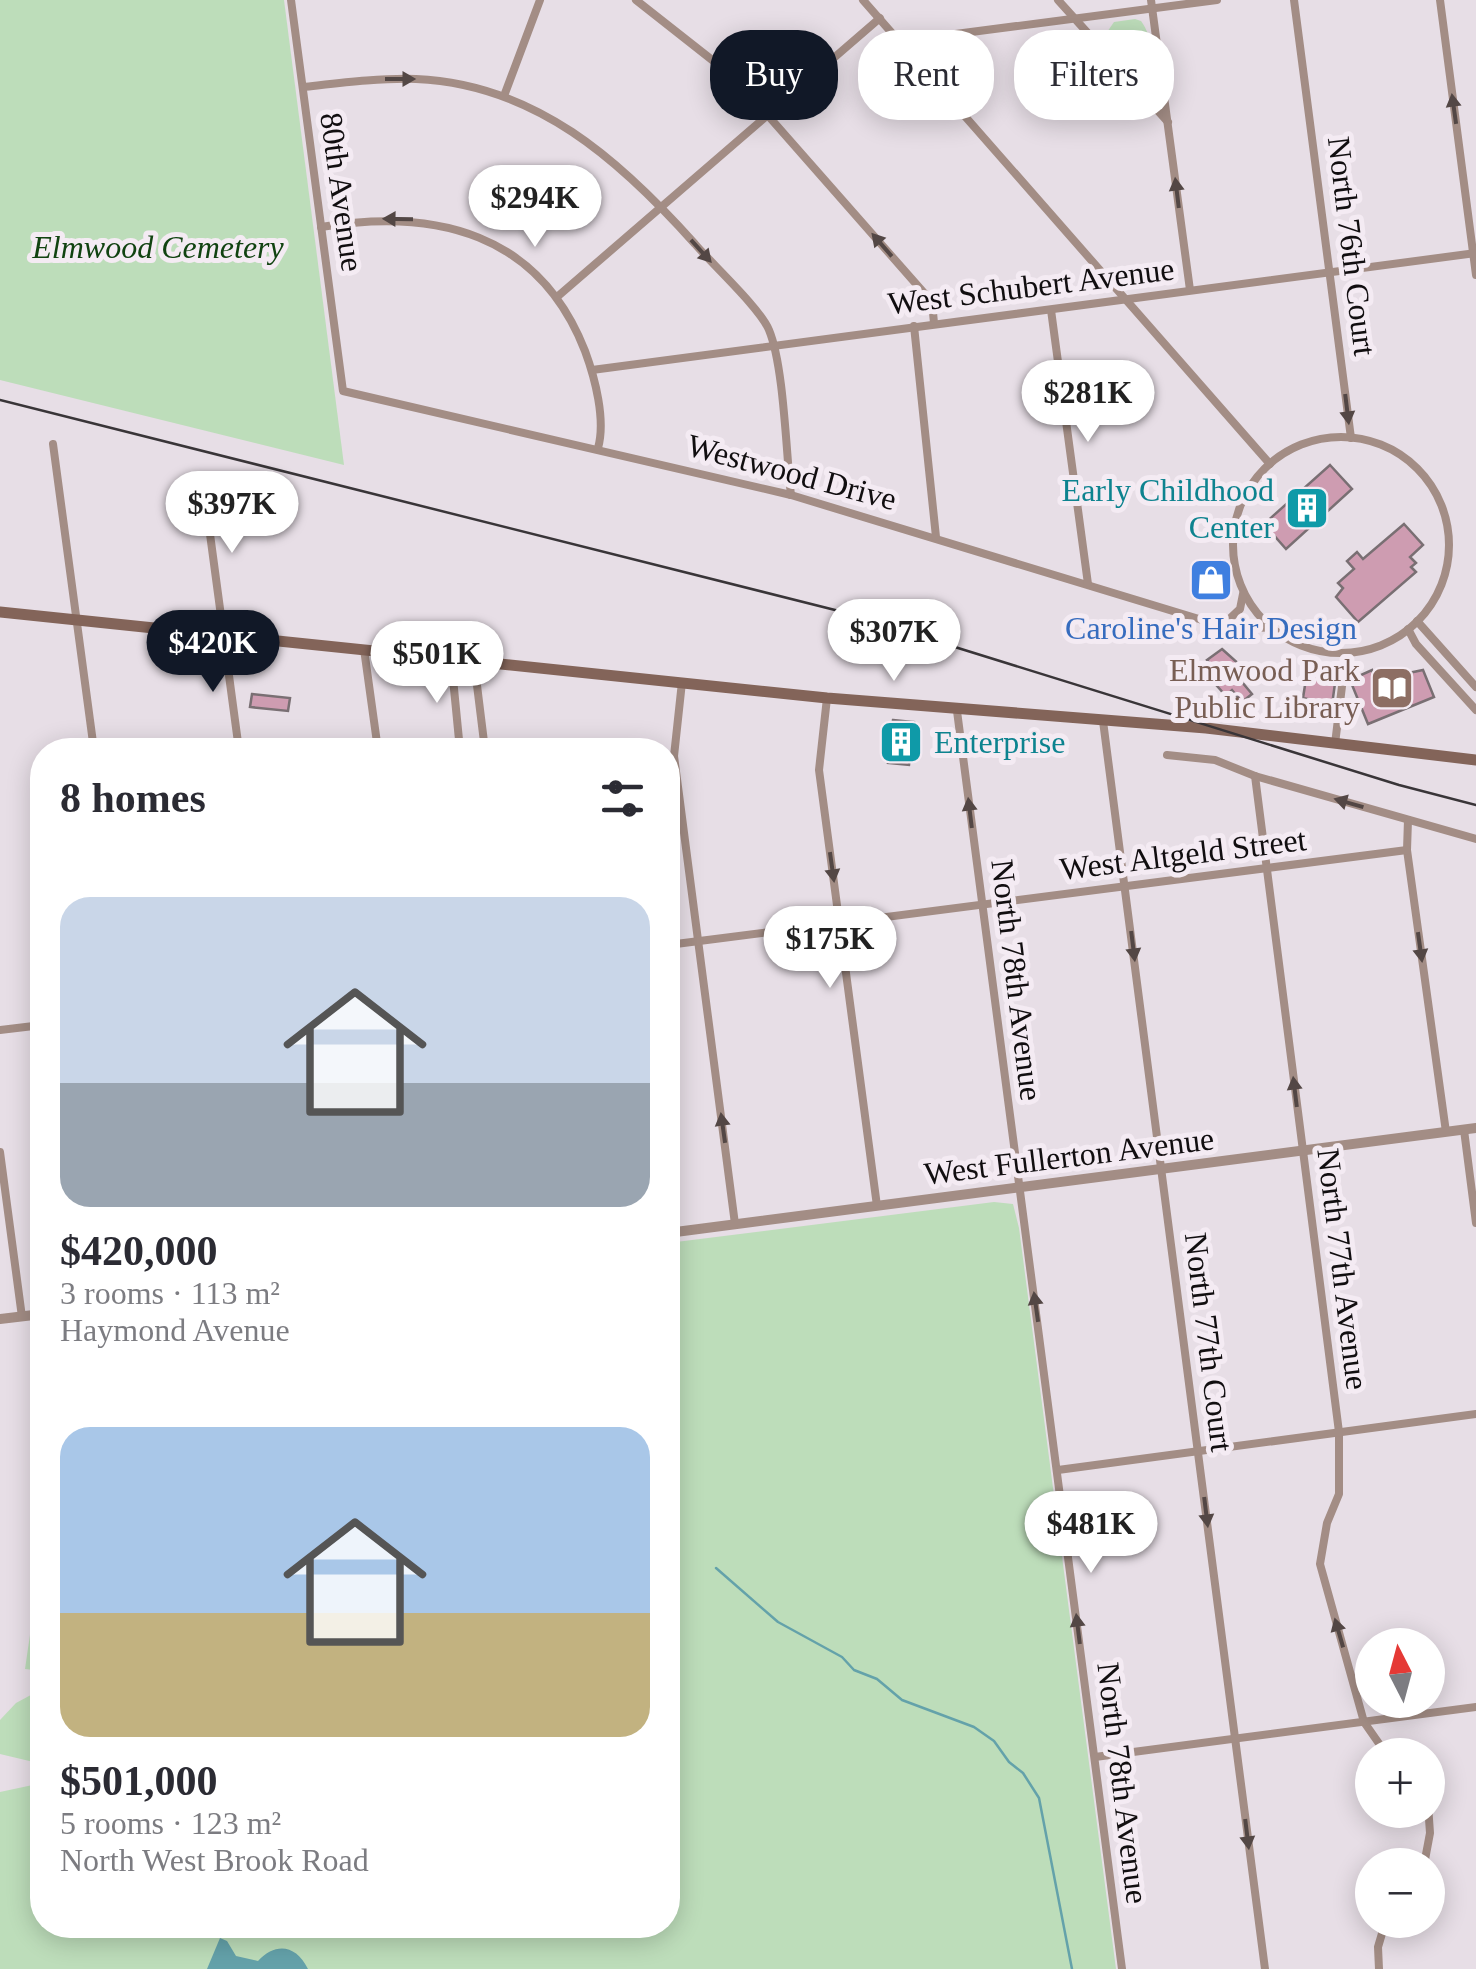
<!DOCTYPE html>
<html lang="en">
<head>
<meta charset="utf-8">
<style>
  :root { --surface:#fff; --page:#f2f2f3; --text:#2b2b33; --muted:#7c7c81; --accent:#111827 }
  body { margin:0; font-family:Georgia,serif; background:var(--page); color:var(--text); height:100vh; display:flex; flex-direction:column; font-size:38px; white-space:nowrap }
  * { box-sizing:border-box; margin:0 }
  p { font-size:32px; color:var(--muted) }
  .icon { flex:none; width:55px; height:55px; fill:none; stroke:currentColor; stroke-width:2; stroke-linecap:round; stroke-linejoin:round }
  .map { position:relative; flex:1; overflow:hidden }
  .panel { position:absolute; left:30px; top:738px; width:650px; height:1200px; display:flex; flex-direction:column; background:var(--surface); border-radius:40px; box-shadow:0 5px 25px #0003 }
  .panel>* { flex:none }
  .top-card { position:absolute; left:710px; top:30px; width:615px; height:90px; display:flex; gap:20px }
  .needle { width:65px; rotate:354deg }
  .buttons { position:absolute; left:1355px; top:1628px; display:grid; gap:20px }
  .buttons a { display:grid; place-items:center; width:90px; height:90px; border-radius:50%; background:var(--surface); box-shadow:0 5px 25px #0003; font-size:50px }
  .price { position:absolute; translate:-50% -85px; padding:0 22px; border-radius:35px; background:#fff; color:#222; font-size:32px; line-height:65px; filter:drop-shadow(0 2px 5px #0008) }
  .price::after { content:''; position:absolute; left:50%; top:60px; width:30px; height:22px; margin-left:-15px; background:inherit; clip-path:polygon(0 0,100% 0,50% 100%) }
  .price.current { background:var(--accent); color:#fff }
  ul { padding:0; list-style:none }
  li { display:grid; align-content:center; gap:20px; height:530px; padding:0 30px }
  li span { display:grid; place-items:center; height:310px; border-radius:30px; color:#555 }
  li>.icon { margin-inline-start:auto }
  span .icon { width:180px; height:180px; fill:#fffc; stroke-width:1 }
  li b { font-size:42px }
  h2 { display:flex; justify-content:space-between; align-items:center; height:120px; padding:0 30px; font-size:42px }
  .pill { padding:0 35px; border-radius:40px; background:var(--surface); box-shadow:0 5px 25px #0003; font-size:35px; line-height:90px }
  .pill.current { background:var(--accent); color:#fff }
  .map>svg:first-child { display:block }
  .green { fill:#bdddba }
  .water { fill:#64a2aa }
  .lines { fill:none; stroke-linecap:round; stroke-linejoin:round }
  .stream { stroke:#64a2aa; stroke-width:2.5 }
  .building { fill:#ce9cb1; stroke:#796f73; stroke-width:2.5 }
  .minor { stroke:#a38d85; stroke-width:8 }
  .tertiary { stroke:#a38d85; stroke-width:10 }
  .secondary { stroke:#836459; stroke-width:11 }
  .rail { stroke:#393538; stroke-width:2.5 }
  .oneway { fill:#534745 }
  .labels { text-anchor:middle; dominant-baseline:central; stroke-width:10; stroke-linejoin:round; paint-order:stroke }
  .street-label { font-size:32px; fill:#110e10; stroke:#f4ebf3 }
  .park-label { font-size:32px; font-style:italic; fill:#114311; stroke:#f4ebf3 }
  .culture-label { font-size:32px; fill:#0d838f; stroke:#f4ebf3; text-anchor:end }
  .shop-label { font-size:32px; fill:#366cbe; stroke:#f4ebf3 }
  .education-label { font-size:32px; fill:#785e54; stroke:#f4ebf3; text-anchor:end }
</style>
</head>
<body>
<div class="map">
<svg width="1476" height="1969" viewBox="0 0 1476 1969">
  <rect width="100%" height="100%" fill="#e7dee6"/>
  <g class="green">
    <path d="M0,0H284L344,465L0,380Z"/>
    <path d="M1135,19L1141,21C1152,35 1160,75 1152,90L1146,89L1103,38L1114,22Z"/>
    <path d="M994,1202L1013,1204L1019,1228L1116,1969H0V1792L42,1783V1925H668V1243Z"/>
    <path d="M42,1576V1671L25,1669L38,1580Z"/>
    <path d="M42,1689V1764L0,1754V1720L16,1703Z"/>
  </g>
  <path class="water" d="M220,1938L227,1941L236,1956L258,1961C276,1942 296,1945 308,1969H207Z"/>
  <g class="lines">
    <g class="stream">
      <path d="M668,1523L678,1532"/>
      <path d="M716,1568L778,1622L842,1657L854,1670L877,1679L902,1700L974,1727L994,1741L1009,1762L1023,1773L1039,1798L1072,1969"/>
    </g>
  </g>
  <g class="building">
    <path d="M1330,465L1352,489L1286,549L1264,524Z"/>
    <path d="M1404,524L1423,545L1410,557L1416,563L1411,567L1416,572L1358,622L1336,597L1343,588L1338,583L1354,569L1347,561L1357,552L1363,559Z"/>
    <path d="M1222,649L1250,674L1242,682L1252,694L1242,702L1232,690L1226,696L1210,678L1217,672L1207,660Z"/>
    <path d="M1308,666L1315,667L1314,673L1336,676L1332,705L1303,698Z"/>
    <path d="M1372,670L1373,674L1384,670L1385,674L1397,670L1399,675L1423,670L1434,697L1368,724L1350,680Z"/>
    <path d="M252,694L290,698L288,711L250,707Z"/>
    <path d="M893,720L914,722L909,765L888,763Z"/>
  </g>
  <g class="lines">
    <g class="minor">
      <path d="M291,0L343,391L791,495L1222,626L1272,628"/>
      <path d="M636,0L735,78L932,302L934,323"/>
      <path d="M863,0L1270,464"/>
      <path d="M1058,0L1168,122"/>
      <path d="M1151,0L1190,290"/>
      <path d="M1294,0L1351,438"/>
      <path d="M1440,0L1476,275"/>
      <path d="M902,41L1217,0"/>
      <path d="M303,87C340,83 378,78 416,79C535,84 620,160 695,244C712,264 760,308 769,330C784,366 786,453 791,495"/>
      <path d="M504,96L540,0"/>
      <path d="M321,227C436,208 539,233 585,351C595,378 606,420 598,448"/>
      <path d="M557,297L880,18"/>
      <path d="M1051,310L1088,584"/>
      <path d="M914,326L936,537"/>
      <path d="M592,370L1476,253"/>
      <circle cx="1341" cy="545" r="108"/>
      <path d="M53,444L94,750"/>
      <path d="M203,482L239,750"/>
      <path d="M1417,621L1476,687"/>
      <path d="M1222,626L1240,609L1243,594"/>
      <path d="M1408,629L1416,644L1476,710"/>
      <path d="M364,649L378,750"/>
      <path d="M451,658L460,750"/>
      <path d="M474,661L485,750"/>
      <path d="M682,682L674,756L735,1224"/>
      <path d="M827,698L819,770L877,1206"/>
      <path d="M957,711L1122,1969"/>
      <path d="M1103,721L1265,1969"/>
      <path d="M1335,744L1346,653"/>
      <path d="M1167,755L1215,760L1255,776L1476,839"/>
      <path d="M1255,776L1339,1432V1494L1327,1523L1320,1564L1364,1722L1387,1755"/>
      <path d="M1408,820L1407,850L1446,1132"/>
      <path d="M668,945L1407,850"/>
      <path d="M0,1030L42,1025"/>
      <path d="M1464,1130L1476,1223"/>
      <path d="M0,1152L22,1317"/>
      <path d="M1058,1470L1476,1414"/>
      <path d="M1095,1757L1476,1707"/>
      <path d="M1424,1865L1430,1833L1428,1805"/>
      <path d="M1379,1969L1378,1947L1386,1920"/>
    </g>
    <g class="tertiary">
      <path d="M668,1233L1476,1128"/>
      <path d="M0,1319L42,1314"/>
    </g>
    <path class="secondary" d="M0,612L827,698L1206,728L1476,760"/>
    <path class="rail" d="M0,400L839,611L1399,785L1476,805"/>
  </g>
  <defs><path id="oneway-solid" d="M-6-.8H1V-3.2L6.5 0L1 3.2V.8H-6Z" transform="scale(2.5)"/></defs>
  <g class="oneway">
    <use href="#oneway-solid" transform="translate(400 79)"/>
    <use href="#oneway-solid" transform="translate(1454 109) rotate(-98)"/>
    <use href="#oneway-solid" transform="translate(1177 193) rotate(-97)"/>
    <use href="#oneway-solid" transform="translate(398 219) rotate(-179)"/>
    <use href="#oneway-solid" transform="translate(882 245) rotate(-131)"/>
    <use href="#oneway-solid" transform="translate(701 251) rotate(48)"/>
    <use href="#oneway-solid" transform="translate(1347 409) rotate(83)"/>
    <use href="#oneway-solid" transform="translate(1349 803) rotate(-164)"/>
    <use href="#oneway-solid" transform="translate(970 813) rotate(-97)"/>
    <use href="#oneway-solid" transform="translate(832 867) rotate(82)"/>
    <use href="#oneway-solid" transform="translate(1133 946) rotate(83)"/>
    <use href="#oneway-solid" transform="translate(1420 947) rotate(82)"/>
    <use href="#oneway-solid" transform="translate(1295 1092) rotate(-97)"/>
    <use href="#oneway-solid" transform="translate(723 1128) rotate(-98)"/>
    <use href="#oneway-solid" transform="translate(1036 1307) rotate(-98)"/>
    <use href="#oneway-solid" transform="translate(1206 1512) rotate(83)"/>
    <use href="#oneway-solid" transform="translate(1078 1629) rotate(-97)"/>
    <use href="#oneway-solid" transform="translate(1339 1633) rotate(-106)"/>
    <use href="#oneway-solid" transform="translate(1247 1834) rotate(83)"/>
  </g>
  <defs>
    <g id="building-square" transform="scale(2.25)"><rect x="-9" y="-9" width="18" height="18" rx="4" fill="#0f9aa8" stroke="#f4ebf3"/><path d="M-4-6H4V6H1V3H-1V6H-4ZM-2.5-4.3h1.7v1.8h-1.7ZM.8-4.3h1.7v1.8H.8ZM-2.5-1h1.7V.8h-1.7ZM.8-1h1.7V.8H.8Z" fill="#fff"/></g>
    <g id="shop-square" transform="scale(2.25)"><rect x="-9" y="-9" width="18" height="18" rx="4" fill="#3f7fe0" stroke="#f4ebf3"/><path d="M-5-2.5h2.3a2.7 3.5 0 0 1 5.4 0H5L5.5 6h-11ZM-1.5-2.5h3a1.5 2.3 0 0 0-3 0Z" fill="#fff"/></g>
    <g id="library-square" transform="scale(2.25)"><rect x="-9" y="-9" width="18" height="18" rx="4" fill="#8d6e63" stroke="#f4ebf3"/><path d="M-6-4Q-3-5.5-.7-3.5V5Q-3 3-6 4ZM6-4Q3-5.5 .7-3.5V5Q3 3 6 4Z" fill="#fff"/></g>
  </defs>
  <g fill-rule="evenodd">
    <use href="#building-square" x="1307" y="508"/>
    <use href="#shop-square" x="1211" y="580"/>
    <use href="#library-square" x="1392" y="688"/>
    <use href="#building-square" x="901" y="742"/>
  </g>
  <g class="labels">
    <g class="street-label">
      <text transform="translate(342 192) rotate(82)">80th Avenue</text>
      <text transform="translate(1352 246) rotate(83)">North 76th Court</text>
      <text transform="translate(1031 286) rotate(-7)">West Schubert Avenue</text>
      <text transform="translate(792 472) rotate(15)">Westwood Drive</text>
      <text transform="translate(1183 854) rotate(-7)">West Altgeld Street</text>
      <text transform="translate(1017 980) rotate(83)">North 78th Avenue</text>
      <text transform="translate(1069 1156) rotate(-7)">West Fullerton Avenue</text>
      <text transform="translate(1343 1269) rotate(83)">North 77th Avenue</text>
      <text transform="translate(1209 1342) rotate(83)">North 77th Court</text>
      <text transform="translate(1123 1783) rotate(83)">North 78th Avenue</text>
    </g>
    <g class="park-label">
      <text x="158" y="247">Elmwood Cemetery</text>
    </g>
    <g class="culture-label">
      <text x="1274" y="490">Early Childhood<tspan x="1274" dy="37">Center</tspan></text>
      <text x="934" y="742" text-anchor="start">Enterprise</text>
    </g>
    <g class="shop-label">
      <text x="1211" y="628">Caroline's Hair Design</text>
    </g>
    <g class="education-label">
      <text x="1360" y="670">Elmwood Park<tspan x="1360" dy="37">Public Library</tspan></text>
    </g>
  </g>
</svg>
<div class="buttons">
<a><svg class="needle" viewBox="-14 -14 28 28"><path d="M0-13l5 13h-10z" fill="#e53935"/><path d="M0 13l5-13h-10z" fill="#7c7c81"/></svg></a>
<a>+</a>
<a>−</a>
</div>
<b class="price" style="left:535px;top:250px">$294K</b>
<b class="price" style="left:1088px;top:445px">$281K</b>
<b class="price" style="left:232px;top:556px">$397K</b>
<b class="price" style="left:894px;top:684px">$307K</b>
<b class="price current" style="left:213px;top:695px">$420K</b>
<b class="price" style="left:437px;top:706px">$501K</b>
<b class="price" style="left:830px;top:991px">$175K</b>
<b class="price" style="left:1091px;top:1576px">$481K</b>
<div class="top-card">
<a class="pill current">Buy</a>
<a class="pill">Rent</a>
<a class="pill">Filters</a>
</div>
<section class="panel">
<h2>8 homes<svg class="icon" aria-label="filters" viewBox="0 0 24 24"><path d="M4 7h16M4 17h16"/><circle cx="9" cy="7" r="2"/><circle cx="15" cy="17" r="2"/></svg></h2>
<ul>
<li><span style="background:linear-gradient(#c9d6e8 60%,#9aa5b1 0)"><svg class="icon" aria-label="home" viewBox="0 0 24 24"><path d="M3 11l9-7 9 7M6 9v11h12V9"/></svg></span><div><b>$420,000</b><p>3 rooms · 113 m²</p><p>Haymond Avenue</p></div></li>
<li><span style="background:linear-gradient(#a9c7e8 60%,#c2b280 0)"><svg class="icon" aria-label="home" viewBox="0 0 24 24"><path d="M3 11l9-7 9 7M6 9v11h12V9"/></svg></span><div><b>$501,000</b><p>5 rooms · 123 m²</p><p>North West Brook Road</p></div></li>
</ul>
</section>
</div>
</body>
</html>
